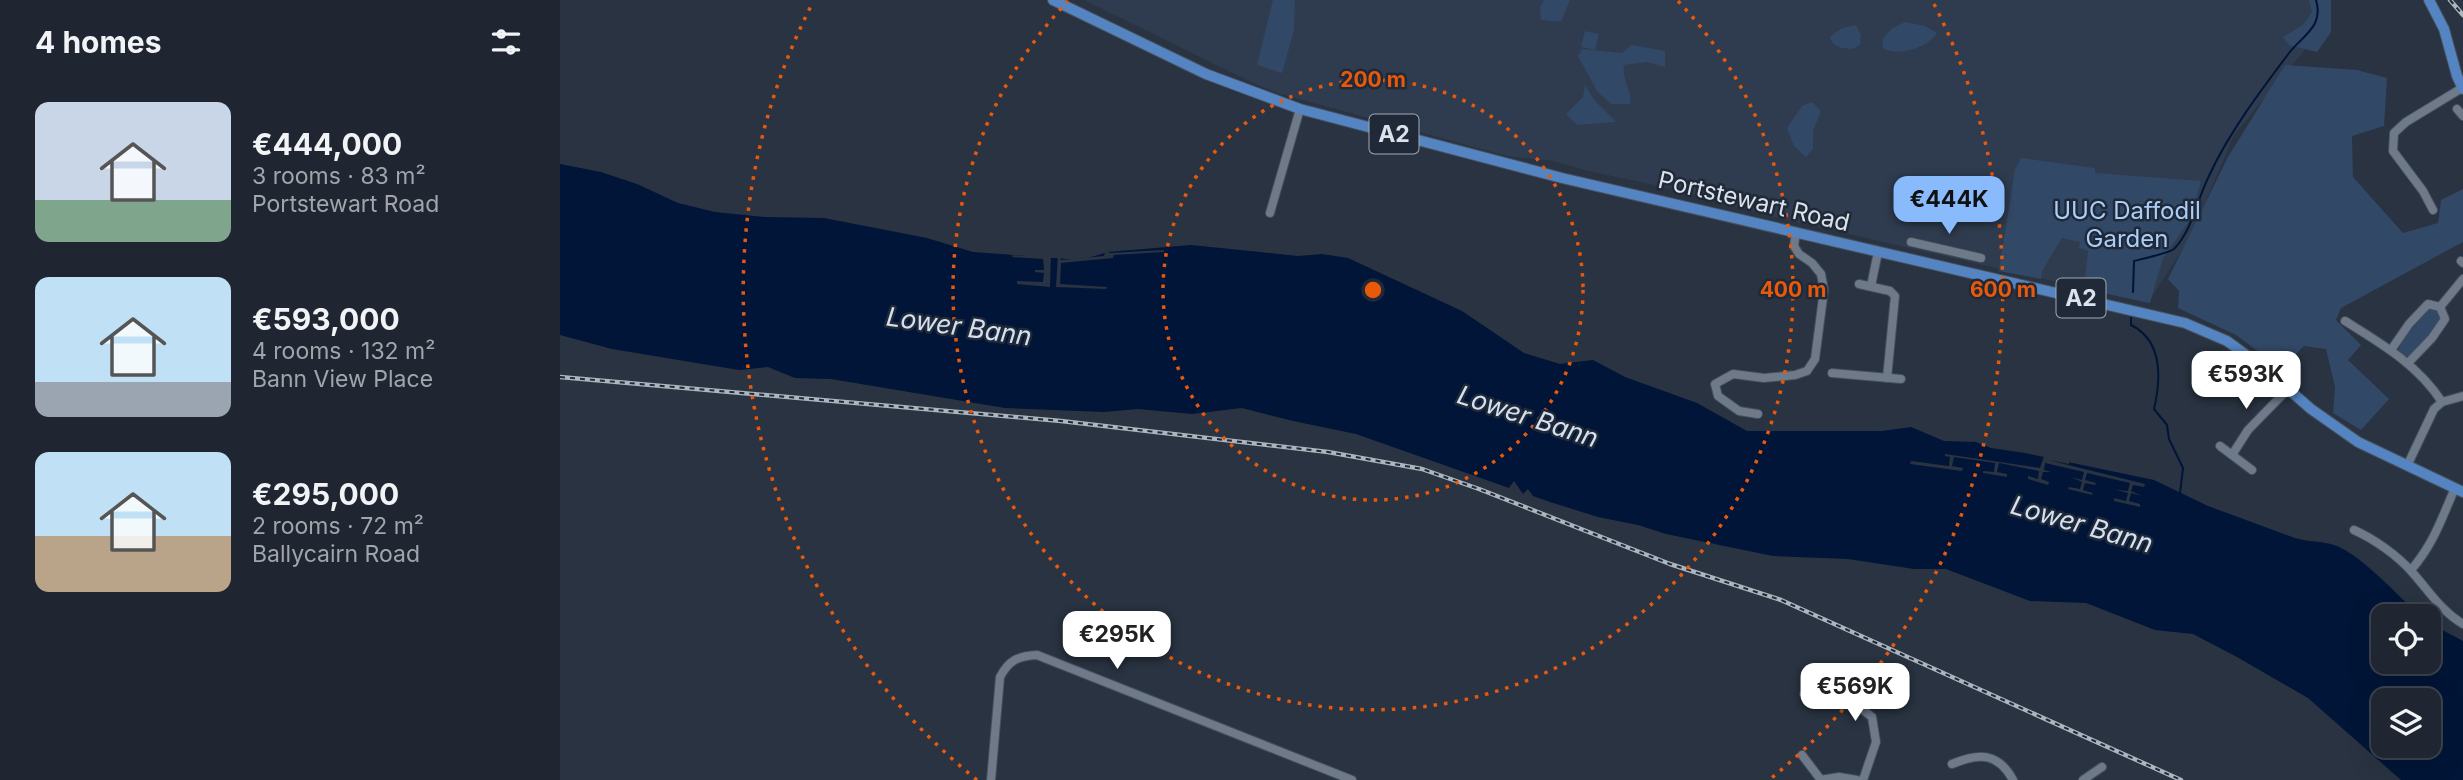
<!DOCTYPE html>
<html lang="en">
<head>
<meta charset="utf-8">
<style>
  :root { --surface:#1f2631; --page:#272e39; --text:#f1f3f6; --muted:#a1a5ab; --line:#3c434d; --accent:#89bafc }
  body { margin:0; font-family:Inter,sans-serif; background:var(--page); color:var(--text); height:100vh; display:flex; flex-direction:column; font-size:26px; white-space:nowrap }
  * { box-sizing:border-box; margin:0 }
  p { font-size:23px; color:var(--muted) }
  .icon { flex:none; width:38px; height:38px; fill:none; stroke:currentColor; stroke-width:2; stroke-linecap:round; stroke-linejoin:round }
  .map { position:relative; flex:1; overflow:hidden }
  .side { display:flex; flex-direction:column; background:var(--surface); width:560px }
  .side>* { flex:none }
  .tools { position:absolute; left:1811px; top:604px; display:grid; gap:14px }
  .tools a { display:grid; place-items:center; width:70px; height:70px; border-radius:14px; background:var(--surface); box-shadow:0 7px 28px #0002,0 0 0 2px var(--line); font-size:35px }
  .price { position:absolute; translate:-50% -60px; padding:0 16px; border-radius:14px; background:#fff; color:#222; font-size:23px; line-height:46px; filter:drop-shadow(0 2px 4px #0008) }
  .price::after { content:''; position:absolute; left:50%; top:42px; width:21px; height:16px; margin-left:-10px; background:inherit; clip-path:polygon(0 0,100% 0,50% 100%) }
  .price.current { background:var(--accent); color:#111 }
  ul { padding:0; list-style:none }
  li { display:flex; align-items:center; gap:21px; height:175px; padding:0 35px }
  li span { display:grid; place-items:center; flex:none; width:196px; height:140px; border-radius:14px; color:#555 }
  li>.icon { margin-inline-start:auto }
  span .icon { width:84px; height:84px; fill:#fffc; stroke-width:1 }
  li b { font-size:30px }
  h2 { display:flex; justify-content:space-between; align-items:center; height:84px; padding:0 35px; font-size:30px }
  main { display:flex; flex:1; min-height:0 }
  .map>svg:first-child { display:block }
  .built { fill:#2f3c4f }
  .green { fill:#314866 }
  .water { fill:#001537; fill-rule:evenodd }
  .pier { fill:#293341 }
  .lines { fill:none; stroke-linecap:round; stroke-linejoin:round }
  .stream { stroke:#001537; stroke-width:2 }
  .minor-casing { stroke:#464f5a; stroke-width:10 }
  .major-casing { stroke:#464f5a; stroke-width:12 }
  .minor { stroke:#6e7a8a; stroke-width:8 }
  .major { stroke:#5484c1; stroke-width:10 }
  .rail-casing { stroke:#acb4be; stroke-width:4.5 }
  .rail { stroke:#1f2937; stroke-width:2; stroke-dasharray:5; stroke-linecap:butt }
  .ring { fill:none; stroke:#e8590c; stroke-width:3.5; stroke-dasharray:3.5 7 }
  .labels { text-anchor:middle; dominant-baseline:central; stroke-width:5; stroke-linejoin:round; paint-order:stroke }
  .shield { fill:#1f2937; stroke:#a3aab5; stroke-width:2 }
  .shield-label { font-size:23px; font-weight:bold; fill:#dbe2eb }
  .street-label { font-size:24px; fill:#dbe2eb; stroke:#1f2937 }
  .park-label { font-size:24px; fill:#abcdfa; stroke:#1f2937 }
  .water-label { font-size:26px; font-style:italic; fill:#d5e0f0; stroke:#1f2937 }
  .centre { fill:#e8590c; stroke:#1f2937; stroke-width:3.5 }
  .ring-label { font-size:21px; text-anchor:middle; font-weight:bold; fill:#e8590c; stroke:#1f2937; stroke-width:5; stroke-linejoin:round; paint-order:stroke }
</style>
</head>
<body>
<main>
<section class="side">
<h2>4 homes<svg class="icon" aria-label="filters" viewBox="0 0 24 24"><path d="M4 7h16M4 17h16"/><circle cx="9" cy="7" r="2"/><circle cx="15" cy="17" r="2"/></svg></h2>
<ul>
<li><span style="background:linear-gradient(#c9d6e8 70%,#7fa58c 0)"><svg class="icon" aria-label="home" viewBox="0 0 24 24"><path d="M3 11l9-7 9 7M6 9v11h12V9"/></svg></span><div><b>€444,000</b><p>3 rooms · 83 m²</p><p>Portstewart Road</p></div></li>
<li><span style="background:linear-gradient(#bfe0f5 75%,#9aa5b1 0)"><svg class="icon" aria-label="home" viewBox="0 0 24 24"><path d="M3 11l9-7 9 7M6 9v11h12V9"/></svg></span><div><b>€593,000</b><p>4 rooms · 132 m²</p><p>Bann View Place</p></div></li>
<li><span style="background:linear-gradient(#bfe0f5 60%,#b9a48a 0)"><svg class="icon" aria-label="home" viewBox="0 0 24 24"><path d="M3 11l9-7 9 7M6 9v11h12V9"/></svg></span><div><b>€295,000</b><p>2 rooms · 72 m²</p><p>Ballycairn Road</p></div></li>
</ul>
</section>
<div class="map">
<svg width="1903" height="780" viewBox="0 0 1903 780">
  <rect width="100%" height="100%" fill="#293341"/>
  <path class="built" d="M524,0H1766L1769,21L1674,135L1631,236L1588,303L1202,214L1123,191L1024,170L994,161L947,156L721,94L691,82Z"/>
  <g class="green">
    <path d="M713,0H735L734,30L722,73L697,65Z"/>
    <path d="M984,0H1010L1001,22L981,20L980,8Z"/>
    <path d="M1749,0H1771V32L1757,52L1729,45L1723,37L1743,25L1752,12Z"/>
    <path d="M1345,22L1365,26L1377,33C1368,48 1337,57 1323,48L1322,40L1331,29Z"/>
    <path d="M1296,25L1301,35L1300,45L1292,49C1282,48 1273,48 1270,37L1282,28Z"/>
    <path d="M1025,31L1039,34L1035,50L1021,47Z"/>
    <path d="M1072,45L1105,51V67L1087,62L1064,65C1062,81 1073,93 1070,104H1051L1037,91L1018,56L1022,49L1062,53Z"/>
    <path d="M1725,65L1797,70L1827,78L1824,126L1792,136L1793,177L1843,233L1878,223L1881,200L1903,189V242L1781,308L1776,320L1801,345L1788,360L1829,399L1801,430L1773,413L1775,387L1766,349L1744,346L1722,369L1676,335L1618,308L1619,291L1608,279L1668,157Z"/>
    <path d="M1025,85L1035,101L1056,122L1017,125L1006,114L1023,97Z"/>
    <path d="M1252,102L1261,111L1253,131V149L1246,157L1234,146L1227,128L1242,106Z"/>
    <path d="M1461,158L1535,168V173L1641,181L1630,220L1603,258L1590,303L1524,289L1528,251L1519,248L1520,242L1502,238L1482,271L1481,279L1439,271L1455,169Z"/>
    <path d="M1870,308C1877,310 1880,313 1881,321L1850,356H1842L1838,352L1841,341Z"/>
  </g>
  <path class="water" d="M0,164L41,172L77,184L118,203L155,212L204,217L264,218L367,238L413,252L521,260L548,252L631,245L738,256L762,254L788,258L902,311L964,353L1000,364L1033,360L1065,377L1137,403L1187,431H1322L1351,427L1384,441L1416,442L1431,448L1465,453L1594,480L1648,506L1735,538C1748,542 1762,541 1774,545C1801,554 1838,596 1860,616H1824V662H1869V623L1903,641V780H1841L1748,698L1677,657L1633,634L1595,630L1526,603L1470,601L1386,569H1354L1288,559L1213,556L1106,534L1078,525L1038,517L990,502L973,496L968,489L963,494L954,481L949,488L796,434L733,421L682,408L632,414L578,409L544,412L445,408L271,379L235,378L208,367L179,370L52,349L0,335ZM1824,700H1869V746H1824Z"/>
  <g class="pier">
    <path d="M546,249H548L549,253L604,250V252L554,255L553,258L501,263L500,284L547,287L546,289L496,287L498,255H500L501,260L544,256Z"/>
    <path d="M466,254H491L490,287L457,284V281L483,282L484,273L475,272V270H484L483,259L452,257L453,255L466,256Z"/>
    <path d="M1385,454L1480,468L1484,456L1506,460L1507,458L1510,459L1509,464L1488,460L1585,484L1584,487L1573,485L1571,491L1582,496L1571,493L1569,501L1580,504V507L1554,501V498L1566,501L1568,493L1556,490L1568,491L1570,483L1527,473L1525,480L1536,483L1535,485L1525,483L1523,490L1533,493L1532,495L1508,489L1509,487L1520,489L1522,482L1511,477L1522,480L1524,472L1485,463L1484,470L1491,472H1483L1481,479L1489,482L1488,485L1468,479V476L1478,479L1479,471L1439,463L1437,472L1447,474V477L1423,473V471L1434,472L1435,463L1394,457L1392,466L1403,468L1402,471L1350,464L1351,461L1389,466L1390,457L1385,456Z"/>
  </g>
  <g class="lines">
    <g class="stream">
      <path d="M1573,292L1574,261C1582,259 1609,253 1614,249C1633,229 1637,199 1649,176C1668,134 1701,90 1729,53C1743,35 1764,27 1756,0"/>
      <path d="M1571,318V325C1603,341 1601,379 1594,409L1607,425L1609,439L1623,468L1620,493"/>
    </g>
    <g class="minor-casing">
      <g id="minor">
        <path d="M1897,109L1903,116"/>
        <path d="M1873,210L1863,191L1833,151L1834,133L1846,122L1902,88"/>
        <path d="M710,213L740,109"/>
        <path d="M1351,242L1421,258"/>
        <path d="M1901,261L1903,263"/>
        <path d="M1299,284L1330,291L1335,296L1327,378"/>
        <path d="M1311,286L1318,252"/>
        <path d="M1880,307L1903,279"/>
        <path d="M1785,321C1822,344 1858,365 1882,402"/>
        <path d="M1831,350L1849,324L1868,304L1880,307L1885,319L1872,338L1848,363"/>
        <path d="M1272,373L1341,379"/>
        <path d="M1198,414L1179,411L1158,396L1155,384L1173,374L1204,378L1235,375L1247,371L1255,359L1264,290L1261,274L1252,263L1239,254L1234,246L1236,232"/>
        <path d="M1660,446L1692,470"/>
        <path d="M1672,455L1688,430L1728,389"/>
        <path d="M1847,466L1874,409L1882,402L1903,396"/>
        <path d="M1794,530C1814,539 1837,555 1852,572C1869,591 1881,611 1903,624"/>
        <path d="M1851,570C1874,543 1881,520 1895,488"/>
        <path d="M1244,694L1294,703L1312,717L1316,742L1303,780"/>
        <path d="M1242,755L1261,780"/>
        <path d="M1392,764C1419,753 1438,752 1453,780"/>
        <path d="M431,780L440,677C449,660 458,656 477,655L792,780"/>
        <path d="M1260,780L1279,777L1297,780"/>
        <path d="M1523,780L1542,767"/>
      </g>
    </g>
    <g class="major-casing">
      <g id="major">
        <path d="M493,0L646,74L740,109L1002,178L1625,323L1667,341L1704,368L1751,409L1798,442L1903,492"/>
        <path d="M1869,0L1884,29L1897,76L1903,89"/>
      </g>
    </g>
    <use href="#minor" class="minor"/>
    <use href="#major" class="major"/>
    <g class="rail-casing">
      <g id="rail">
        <path d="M1890,0L1903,15"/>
        <path d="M0,377L501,421L768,452L862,469L919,489L1110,564L1221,600L1621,780"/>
      </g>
    </g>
    <use href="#rail" class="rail"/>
  </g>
  <g class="ring">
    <circle cx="813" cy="290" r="210"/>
    <path d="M1118 1A420 420 0 1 1 508 1"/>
    <path d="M417 780A630 630 0 0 1 252 4M1374 4A630 630 0 0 1 1209 780"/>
  </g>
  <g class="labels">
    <g class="shield">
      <rect x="809.5" y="114.5" width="49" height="39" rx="5"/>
      <rect x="1496.5" y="278.5" width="49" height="39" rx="5"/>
    </g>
    <g class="shield-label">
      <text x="834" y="134">A2</text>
      <text x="1521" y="298">A2</text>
    </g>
    <g class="street-label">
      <text transform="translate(1194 201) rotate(13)">Portstewart Road</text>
    </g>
    <g class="park-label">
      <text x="1567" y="210">UUC Daffodil<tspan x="1567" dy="28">Garden</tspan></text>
    </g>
    <g class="water-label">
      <text transform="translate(399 326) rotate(8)">Lower Bann</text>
      <text transform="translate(968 416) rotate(18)">Lower Bann</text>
      <text transform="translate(1522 524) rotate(16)">Lower Bann</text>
    </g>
  </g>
  <circle cx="813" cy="290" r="10" class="centre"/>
  <g class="ring-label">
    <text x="813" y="87">200 m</text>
    <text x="1233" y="297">400 m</text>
    <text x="1443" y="297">600 m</text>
  </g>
</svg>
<div class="tools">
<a><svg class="icon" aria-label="locate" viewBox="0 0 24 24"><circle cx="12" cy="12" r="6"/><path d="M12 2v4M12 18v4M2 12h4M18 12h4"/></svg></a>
<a><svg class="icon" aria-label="layers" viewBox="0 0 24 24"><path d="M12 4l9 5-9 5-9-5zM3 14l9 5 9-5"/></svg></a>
</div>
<b class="price current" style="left:1389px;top:236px">€444K</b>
<b class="price" style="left:1686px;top:411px">€593K</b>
<b class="price" style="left:557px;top:671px">€295K</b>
<b class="price" style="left:1295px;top:723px">€569K</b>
</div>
</main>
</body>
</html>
